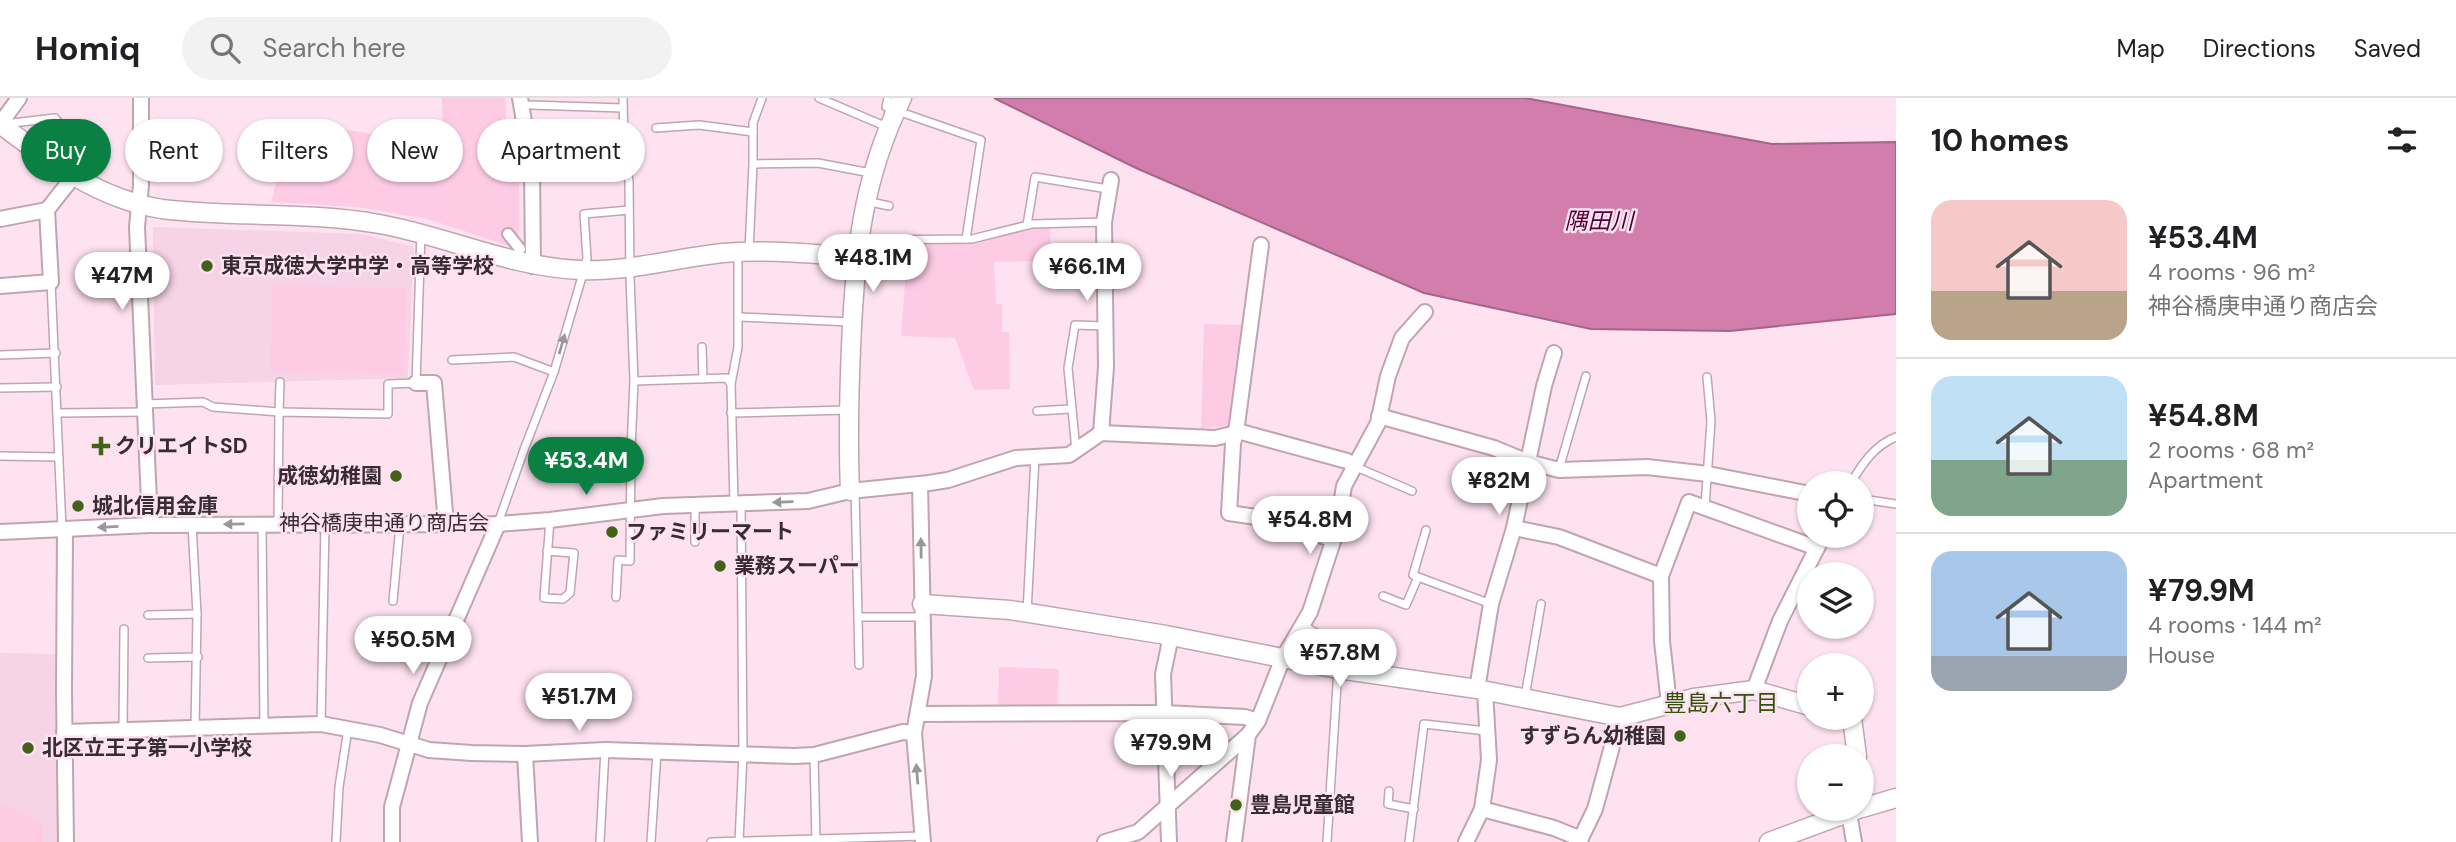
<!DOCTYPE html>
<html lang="en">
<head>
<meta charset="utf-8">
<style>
  :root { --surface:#fff; --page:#f2f2f2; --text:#202124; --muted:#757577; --line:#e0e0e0; --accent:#0b8043 }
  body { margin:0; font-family:"DM Sans","Noto Sans JP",sans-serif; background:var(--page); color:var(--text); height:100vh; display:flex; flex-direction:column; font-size:26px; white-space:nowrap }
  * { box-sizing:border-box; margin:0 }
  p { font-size:23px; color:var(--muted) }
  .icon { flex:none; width:38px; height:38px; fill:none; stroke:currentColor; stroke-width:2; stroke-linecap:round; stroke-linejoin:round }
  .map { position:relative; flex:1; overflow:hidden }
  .side { display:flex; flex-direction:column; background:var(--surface); width:560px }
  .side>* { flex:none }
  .hud { position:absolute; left:21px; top:21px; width:665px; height:63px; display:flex; gap:14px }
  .buttons { position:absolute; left:1797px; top:373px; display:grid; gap:14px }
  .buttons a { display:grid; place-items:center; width:77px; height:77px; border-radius:50%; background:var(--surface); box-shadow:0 2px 5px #0004; font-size:35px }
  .price { position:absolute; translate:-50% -60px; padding:0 16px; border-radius:24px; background:#fff; color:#222; font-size:23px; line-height:46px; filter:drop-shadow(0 2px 4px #0008) }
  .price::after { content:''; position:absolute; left:50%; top:42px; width:21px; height:16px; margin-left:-10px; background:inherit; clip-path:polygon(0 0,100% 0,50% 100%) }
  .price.on { background:var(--accent); color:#fff }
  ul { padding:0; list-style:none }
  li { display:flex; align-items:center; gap:21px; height:175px; padding:0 35px }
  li+li { border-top:2px solid var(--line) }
  li span { display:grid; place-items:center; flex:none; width:196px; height:140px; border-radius:21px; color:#555 }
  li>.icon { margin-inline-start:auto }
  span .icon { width:84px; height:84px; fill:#fffc; stroke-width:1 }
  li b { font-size:30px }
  h2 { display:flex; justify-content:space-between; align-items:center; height:84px; padding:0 35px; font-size:30px }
  .pill { padding:0 24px; border-radius:32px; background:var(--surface); box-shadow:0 2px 5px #0004; font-size:24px; line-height:63px }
  .pill.on { background:var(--accent); color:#fff }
  header { display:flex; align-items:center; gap:42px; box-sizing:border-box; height:98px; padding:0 35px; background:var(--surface); border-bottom:2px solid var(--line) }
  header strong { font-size:33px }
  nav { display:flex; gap:38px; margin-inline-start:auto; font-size:24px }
  .search { width:490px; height:63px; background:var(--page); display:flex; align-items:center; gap:18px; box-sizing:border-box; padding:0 24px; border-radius:38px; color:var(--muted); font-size:26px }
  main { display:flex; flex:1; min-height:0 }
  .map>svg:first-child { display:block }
  .built { fill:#f6d3e5 }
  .green { fill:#fecbe5 }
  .water { fill:#d37dad; stroke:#a46588; stroke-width:2 }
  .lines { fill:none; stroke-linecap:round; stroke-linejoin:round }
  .service-casing { stroke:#bfa4b2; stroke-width:10 }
  .pedestrian-casing { stroke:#bfa4b2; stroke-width:14 }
  .minor-casing { stroke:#bfa4b2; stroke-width:18 }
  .tertiary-casing { stroke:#bfa4b2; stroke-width:21 }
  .service { stroke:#fff; stroke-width:7 }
  .pedestrian { stroke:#fff; stroke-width:10 }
  .minor { stroke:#fff; stroke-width:14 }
  .tertiary { stroke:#fff; stroke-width:18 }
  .oneway { fill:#9b9698 }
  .poi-dot { fill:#406219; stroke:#fee2f0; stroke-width:2.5 }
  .labels { text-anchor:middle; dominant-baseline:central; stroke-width:5; stroke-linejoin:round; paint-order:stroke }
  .poi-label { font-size:21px; font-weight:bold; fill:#372c32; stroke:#fee2f0; text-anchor:start }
  .street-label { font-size:21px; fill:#372c32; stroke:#fee2f0 }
  .water-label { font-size:23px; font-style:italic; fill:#4f0036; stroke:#fee2f0 }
  .neighbourhood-label { font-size:23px; fill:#32510c; stroke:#fee2f0 }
</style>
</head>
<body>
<header>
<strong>Homiq</strong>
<div class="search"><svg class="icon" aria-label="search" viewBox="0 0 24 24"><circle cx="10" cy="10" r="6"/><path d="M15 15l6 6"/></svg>Search here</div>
<nav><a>Map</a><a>Directions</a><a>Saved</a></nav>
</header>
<main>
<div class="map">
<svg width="1896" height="744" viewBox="0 0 1896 744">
  <rect width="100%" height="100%" fill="#fee2f0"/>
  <g class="built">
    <path d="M153,129L363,136L414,149L408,280L155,287Z"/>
    <path d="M0,555L55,556L58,744H0Z"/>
  </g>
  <g class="green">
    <path d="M442,0H505L507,29L519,66V140L512,143L509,148L428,121L357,109L271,104L292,23L443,47Z"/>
    <path d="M1050,129L1051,163L994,164L996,206H1002V234H1009L1010,291L974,292L955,240L901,238L908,145H973L1022,132Z"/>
    <path d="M273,187L407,191L404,277L270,273Z"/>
    <path d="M1204,226L1243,227L1229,326L1227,328L1201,330Z"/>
    <path d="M999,569L1059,571L1057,611H998Z"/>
    <path d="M0,705L42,723V744H0Z"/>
  </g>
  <path class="water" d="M994,0H1525L1772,46L1896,44V216L1730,233L1591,231L1424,195L1136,70Z"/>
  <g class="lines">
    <g class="service-casing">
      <g id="service">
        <path d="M819,0L887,29"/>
        <path d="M888,0L886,9L981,42L966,141"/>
        <path d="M530,7L623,10"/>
        <path d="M4,26L55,20L65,32L85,40L88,83"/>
        <path d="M656,30L699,27L753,34"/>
        <path d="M530,51L624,48"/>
        <path d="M753,66L818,65L871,75"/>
        <path d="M866,103L889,108"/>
        <path d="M1027,127L1035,79L1108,91"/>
        <path d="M860,142L972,141L1032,126L1104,124"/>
        <path d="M749,153L753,66V25L762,0"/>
        <path d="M51,184L62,431"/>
        <path d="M739,219L851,224"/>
        <path d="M702,249L703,281"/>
        <path d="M0,257L56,255"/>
        <path d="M452,262L514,259L554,274"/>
        <path d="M634,283L727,280L731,286"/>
        <path d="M0,290L57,289"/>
        <path d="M145,306L203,304L213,309L279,314L280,284"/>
        <path d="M1037,313L1070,311"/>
        <path d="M58,315L145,314"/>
        <path d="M731,315L848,312"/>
        <path d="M1076,352L1068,270L1075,227L1105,228"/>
        <path d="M0,358L59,359"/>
        <path d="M1354,368L1412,393"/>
        <path d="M1559,371L1586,278"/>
        <path d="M278,380L347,383"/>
        <path d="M1851,385C1862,366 1875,347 1896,339"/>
        <path d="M855,392L858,519"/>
        <path d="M1862,401L1896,406"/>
        <path d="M734,405L731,286L738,249V155"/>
        <path d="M1705,409L1711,323L1707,279"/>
        <path d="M278,425L279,314L388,316V286L416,285L421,135"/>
        <path d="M498,425L525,349L554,274L584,172L587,160L584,116L629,112"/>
        <path d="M192,427L197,516L195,631"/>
        <path d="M262,427L264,628"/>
        <path d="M695,444V407"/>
        <path d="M547,453L574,455L570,495L563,501L544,500L550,422"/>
        <path d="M1418,479L1413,477L1426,432"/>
        <path d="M1383,498L1406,507L1418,479L1491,506"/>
        <path d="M616,499L618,462L630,463L631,352L634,283L630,179L629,84L624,48L623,0"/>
        <path d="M393,503L400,427"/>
        <path d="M1027,515L1035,359"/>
        <path d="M148,517L197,516"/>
        <path d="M1303,527L1364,564L1368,575"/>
        <path d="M148,560L198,559"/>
        <path d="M859,567L858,519H922"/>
        <path d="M1525,599L1541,506"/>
        <path d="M321,626L325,427"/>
        <path d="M123,632L124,531"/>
        <path d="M814,657L816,743"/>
        <path d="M1389,693L1388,706L1414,711"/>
        <path d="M336,744L339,689L348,631"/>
        <path d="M600,744L605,652"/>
        <path d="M651,744L657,654"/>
        <path d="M711,744L922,738"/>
        <path d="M739,744L743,657L741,405"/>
        <path d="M1327,744L1338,571"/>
        <path d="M1409,744L1424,626L1486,633"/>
      </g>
    </g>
    <g class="pedestrian-casing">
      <path id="pedestrian" d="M508,136L520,151"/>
    </g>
    <g class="minor-casing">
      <g id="minor">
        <path d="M141,0V87L137,129L150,427"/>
        <path d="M520,0L532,70L533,168"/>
        <path d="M0,26L19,0"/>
        <path d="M0,121L47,112"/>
        <path d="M1261,147L1237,327L1233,346L1229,415L1283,423L1333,442"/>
        <path d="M0,188L51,184L47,112L73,79"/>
        <path d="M416,285H434L446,426"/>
        <path d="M1379,318L1494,350L1528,364L1559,372L1647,369L1708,376L1810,396"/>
        <path d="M1101,335L1106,269L1104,124L1111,82"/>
        <path d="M920,386L924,578L914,635L923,744"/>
        <path d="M1514,430L1559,439L1661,478"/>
        <path d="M65,431L64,593L66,744"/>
        <path d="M0,434L150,427L498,426L550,422L663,408L808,403L850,393L929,385L948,382L1016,360L1069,357L1101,335L1215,340L1241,334L1347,363L1354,367"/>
        <path d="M1477,591L1491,506L1514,430L1544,288L1554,255"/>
        <path d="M1754,592L1780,523L1823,438"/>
        <path d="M1669,606L1662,543L1661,478L1689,404L1817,450"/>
        <path d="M918,616L1164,615L1245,619L1258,623"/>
        <path d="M64,634L321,626L380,637L429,652L472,655L525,656L605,652L795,658L814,657L903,634L914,635"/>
        <path d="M525,656L530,744"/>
        <path d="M1482,711L1554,730L1581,741"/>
        <path d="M1849,715L1854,744"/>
        <path d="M392,744V709L420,605L498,426"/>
        <path d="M1105,744L1138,734L1248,637"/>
        <path d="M1169,744L1163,576L1171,538"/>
        <path d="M1234,744L1248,637L1258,623L1283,560L1310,514L1337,431L1344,388L1378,325L1388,278L1402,240L1425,214"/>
        <path d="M1466,744L1482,711L1489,662L1485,593"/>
        <path d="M1579,744L1595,711L1620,619"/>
      </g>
    </g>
    <g class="tertiary-casing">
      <g id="tertiary">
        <path d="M0,26C50,64 98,101 162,111C234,120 307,113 379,126C447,138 510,169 580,172C628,174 675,160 723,155C767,151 811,156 855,159"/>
        <path d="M850,393C848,345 849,297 851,249C855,157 861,84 902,0"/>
        <path d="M922,506L1010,512L1166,537L1338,571L1477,591L1620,619L1694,600L1754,592L1810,608"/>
        <path d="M1852,620L1857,658"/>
        <path d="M1862,710L1896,700"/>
        <path d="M1769,744L1861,710"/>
      </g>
    </g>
    <use href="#service" class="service"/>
    <use href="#pedestrian" class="pedestrian"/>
    <use href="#minor" class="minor"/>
    <use href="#tertiary" class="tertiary"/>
  </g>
  <defs><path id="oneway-solid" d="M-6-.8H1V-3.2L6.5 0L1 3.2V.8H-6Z" transform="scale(1.75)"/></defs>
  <g class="oneway">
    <use href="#oneway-solid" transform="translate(562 246) rotate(-74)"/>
    <use href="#oneway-solid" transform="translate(783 404) rotate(178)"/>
    <use href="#oneway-solid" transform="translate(234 426) rotate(179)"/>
    <use href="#oneway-solid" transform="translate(108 429) rotate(177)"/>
    <use href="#oneway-solid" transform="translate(921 450) rotate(-91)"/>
    <use href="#oneway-solid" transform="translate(917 676) rotate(-95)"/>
  </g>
  <g class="poi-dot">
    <circle cx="207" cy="168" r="7"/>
    <path d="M97.5 337.5h7v7h7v7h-7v7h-7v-7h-7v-7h7z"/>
    <circle cx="396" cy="378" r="7"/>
    <circle cx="78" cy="408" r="7"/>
    <circle cx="612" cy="434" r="7"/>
    <circle cx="720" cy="468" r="7"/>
    <circle cx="1680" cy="638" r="7"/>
    <circle cx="28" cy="650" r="7"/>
    <circle cx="1236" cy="707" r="7"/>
  </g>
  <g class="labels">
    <g class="poi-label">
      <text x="221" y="168">東京成徳大学中学・高等学校</text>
      <text x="115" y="348">クリエイトSD</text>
      <text x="382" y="378" text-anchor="end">成徳幼稚園</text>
      <text x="92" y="408">城北信用金庫</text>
      <text x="626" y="434">ファミリーマート</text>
      <text x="734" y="468">業務スーパー</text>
      <text x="1666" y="638" text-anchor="end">すずらん幼稚園</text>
      <text x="42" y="650">北区立王子第一小学校</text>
      <text x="1250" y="707">豊島児童館</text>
    </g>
    <g class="street-label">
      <text x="384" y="425">神谷橋庚申通り商店会</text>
    </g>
    <g class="water-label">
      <text x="1599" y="123">隅田川</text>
    </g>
    <g class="neighbourhood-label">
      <text x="1721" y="605">豊島六丁目</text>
    </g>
  </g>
</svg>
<div class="buttons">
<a><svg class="icon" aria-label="locate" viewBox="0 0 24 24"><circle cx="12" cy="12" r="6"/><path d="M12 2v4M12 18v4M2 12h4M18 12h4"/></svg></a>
<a><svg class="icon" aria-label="layers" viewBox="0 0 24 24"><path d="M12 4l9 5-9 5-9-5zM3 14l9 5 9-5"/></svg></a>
<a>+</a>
<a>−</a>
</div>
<b class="price" style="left:873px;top:196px">¥48.1M</b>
<b class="price" style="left:1087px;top:205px">¥66.1M</b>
<b class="price" style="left:122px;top:214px">¥47M</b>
<b class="price on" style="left:586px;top:399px">¥53.4M</b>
<b class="price" style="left:1499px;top:419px">¥82M</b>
<b class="price" style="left:1310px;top:458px">¥54.8M</b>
<b class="price" style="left:413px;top:578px">¥50.5M</b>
<b class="price" style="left:1340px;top:591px">¥57.8M</b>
<b class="price" style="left:579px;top:635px">¥51.7M</b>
<b class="price" style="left:1171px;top:681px">¥79.9M</b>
<div class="hud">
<a class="pill on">Buy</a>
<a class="pill">Rent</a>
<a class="pill">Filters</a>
<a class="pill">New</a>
<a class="pill">Apartment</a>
</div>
</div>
<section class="side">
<h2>10 homes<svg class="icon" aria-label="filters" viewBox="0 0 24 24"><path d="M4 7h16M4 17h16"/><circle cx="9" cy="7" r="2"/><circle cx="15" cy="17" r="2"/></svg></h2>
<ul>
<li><span style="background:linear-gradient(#f6c9c9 65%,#b9a48a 0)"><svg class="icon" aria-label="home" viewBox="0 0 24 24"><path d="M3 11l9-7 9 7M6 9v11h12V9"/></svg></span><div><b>¥53.4M</b><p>4 rooms · 96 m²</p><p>神谷橋庚申通り商店会</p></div></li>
<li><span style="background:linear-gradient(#bfe0f5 60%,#7fa58c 0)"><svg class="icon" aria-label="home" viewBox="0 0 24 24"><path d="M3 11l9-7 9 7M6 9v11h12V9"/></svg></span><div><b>¥54.8M</b><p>2 rooms · 68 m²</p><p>Apartment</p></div></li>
<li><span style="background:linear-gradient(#a9c7e8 75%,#9aa5b1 0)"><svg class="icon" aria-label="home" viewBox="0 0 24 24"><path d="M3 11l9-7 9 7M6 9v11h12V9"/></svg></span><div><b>¥79.9M</b><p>4 rooms · 144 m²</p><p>House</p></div></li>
</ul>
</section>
</main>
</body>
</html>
